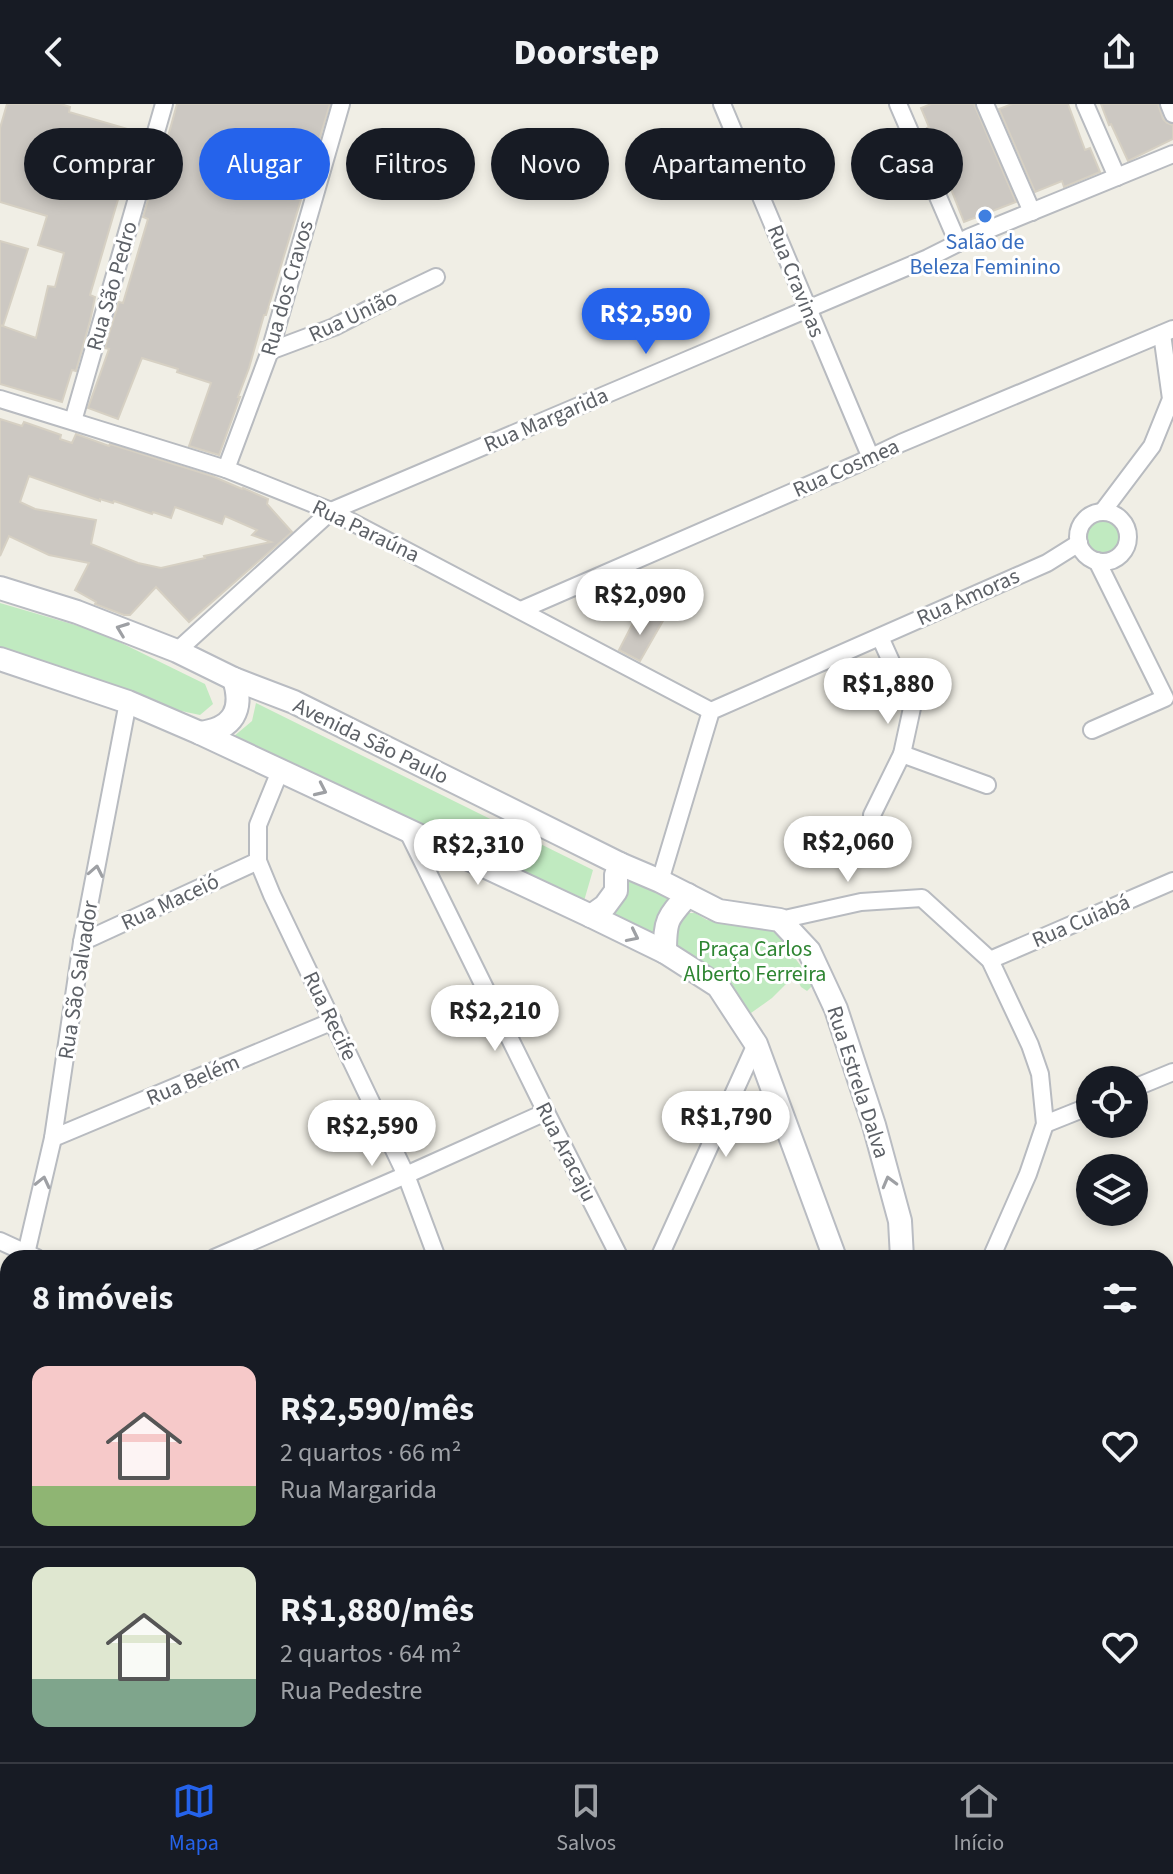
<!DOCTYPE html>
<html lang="pt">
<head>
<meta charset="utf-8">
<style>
  :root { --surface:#171b24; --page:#20242c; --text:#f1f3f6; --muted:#9ea1a6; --line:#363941; --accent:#2563eb }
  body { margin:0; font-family:"Source Sans 3",sans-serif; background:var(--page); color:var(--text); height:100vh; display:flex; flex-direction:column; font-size:30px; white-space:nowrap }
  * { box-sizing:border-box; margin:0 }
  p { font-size:26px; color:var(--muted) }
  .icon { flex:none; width:44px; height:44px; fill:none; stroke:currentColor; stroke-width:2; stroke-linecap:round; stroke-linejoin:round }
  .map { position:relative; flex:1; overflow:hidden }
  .drawer { position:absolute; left:0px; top:1146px; width:1174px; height:512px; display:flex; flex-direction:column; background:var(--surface); border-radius:24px 24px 0 0; box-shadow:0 4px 12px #0003 }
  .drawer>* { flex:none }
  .banner { position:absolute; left:24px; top:24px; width:1126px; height:72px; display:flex; gap:16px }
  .fabs { position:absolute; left:1076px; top:962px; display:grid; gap:16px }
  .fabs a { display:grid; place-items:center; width:72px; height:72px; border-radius:50%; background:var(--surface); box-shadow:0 4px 12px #0003; font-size:40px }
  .price { position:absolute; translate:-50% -68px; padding:0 18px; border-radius:28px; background:#fff; color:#222; font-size:26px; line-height:52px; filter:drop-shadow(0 2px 4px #0008) }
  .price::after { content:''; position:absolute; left:50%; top:48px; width:24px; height:18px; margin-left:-12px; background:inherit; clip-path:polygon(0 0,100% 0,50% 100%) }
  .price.active { background:var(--accent); color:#fff }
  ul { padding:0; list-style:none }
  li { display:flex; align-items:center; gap:24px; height:200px; padding:0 32px }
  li+li { border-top:2px solid var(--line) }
  li span { display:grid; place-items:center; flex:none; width:224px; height:160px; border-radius:16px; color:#555 }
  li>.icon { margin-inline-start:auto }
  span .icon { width:96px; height:96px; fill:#fffc; stroke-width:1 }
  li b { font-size:34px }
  h2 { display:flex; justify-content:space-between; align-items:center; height:96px; padding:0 32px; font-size:34px }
  .tag { padding:0 28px; border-radius:36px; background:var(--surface); box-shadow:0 4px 12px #0003; font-size:28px; line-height:72px }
  .tag.active { background:var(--accent); color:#fff }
  header { display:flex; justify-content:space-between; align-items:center; height:104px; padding:0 32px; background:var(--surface); font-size:36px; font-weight:800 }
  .tabs { display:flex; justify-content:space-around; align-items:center; height:112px; border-top:2px solid var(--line); background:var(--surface); font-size:22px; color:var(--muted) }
  .tabs a { display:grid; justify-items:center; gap:4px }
  .tabs .active { color:var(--accent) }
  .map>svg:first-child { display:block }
  .green { fill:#c0eac0 }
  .building { fill:#ccc8c2; stroke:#d6d0c3; stroke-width:2; fill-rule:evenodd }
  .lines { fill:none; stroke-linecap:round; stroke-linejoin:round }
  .street-casing { stroke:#b8bbc0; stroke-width:20 }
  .secondary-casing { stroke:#b9bcc2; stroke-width:26 }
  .street { stroke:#fff; stroke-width:16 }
  .secondary { stroke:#fff; stroke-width:22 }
  .oneway { stroke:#9ea0a4 }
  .shop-dot { fill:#3f7fe0; stroke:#fff; stroke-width:3 }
  .labels { text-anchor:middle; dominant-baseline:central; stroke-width:6; stroke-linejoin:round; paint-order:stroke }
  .shop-label { font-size:22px; fill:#366cbe; stroke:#fff }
  .street-label { font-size:22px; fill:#5d6167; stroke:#fff }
  .park-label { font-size:22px; fill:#2e8532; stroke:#fff }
</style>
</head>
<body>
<header><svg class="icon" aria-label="back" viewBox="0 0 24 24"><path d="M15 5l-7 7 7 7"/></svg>Doorstep<svg class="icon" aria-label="share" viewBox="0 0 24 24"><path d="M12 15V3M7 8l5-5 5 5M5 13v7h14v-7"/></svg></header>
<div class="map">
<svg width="1173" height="1658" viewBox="0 0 1173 1658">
  <rect width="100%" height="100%" fill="#f0eee5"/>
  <g class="green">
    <circle cx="1102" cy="434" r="18"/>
    <path d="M0,499L99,528L205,580L213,600L200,611L167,604L0,544Z"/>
    <path d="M256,599L593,766L584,797L233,633L252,617Z"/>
    <path d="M625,769L673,793L657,838L603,813L623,798Z"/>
    <path d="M684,809H695L707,816L771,823C778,829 782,836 787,843C796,857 806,866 813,881L807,887L801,883L795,871L772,894L751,909L735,889L674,848L672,832Z"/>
    <path d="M1173,1502V1658H1094L1098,1650H1166V1516Z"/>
    <path d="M310,1650H422L425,1658H305Z"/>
  </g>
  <g class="building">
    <path d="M7,0H61L70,3L69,8L141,29L135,50L65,30L55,62L122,82L90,191L95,193L90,217L76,267L72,266L62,298L0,280V221L36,234L48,182L55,183L64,149L38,141L47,112L0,98V24Z"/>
    <path d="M177,0H330L266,211H264L249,264L238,293H240L219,351L189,342L211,279L177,268L178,265L142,254L118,315L88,304L109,245L105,244L111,223L119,198L123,199L148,115L143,113L149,93L151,94Z"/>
    <path d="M931,0H974L1016,98L964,118L932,37L927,24L929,23L921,4Z"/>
    <path d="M1012,0H1068L1085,46L1090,44L1100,68L1064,83L1062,77L1035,88L999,5Z"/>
    <path d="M1101,0H1158L1163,15L1167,19L1173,21V35L1128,57L1111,20L1109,21Z"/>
    <path d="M0,137L28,145L3,222L0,221Z"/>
    <path d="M0,315L22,322L24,318L61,331L60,335L72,339L76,330L109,342L110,340L212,372L242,385L243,384L268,395L267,400L292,428L189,518L156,483L130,511H124L95,500L96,498L75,486L89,459L49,451L9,432L0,452ZM29,372L100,397V395L113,399L114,397L152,410L153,408L171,414L175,403L222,420L225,412L257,426L252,431L271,438L204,452L205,454L161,464L138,459L91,440L96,416L35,405L20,398Z"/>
    <path d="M635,515H664L640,557L619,546Z"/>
  </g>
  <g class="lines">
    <g class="street-casing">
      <g id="street">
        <path d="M722,0L871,354"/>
        <path d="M898,0L958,139"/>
        <path d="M985,0L1032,108"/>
        <path d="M1085,0L1117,73"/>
        <path d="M1169,0L1173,10"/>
        <path d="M270,247L334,223L371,204L436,173"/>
        <path d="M0,295L226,365L331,407L711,607"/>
        <path d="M73,317L164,0"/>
        <path d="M226,365L270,247L341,0"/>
        <path d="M1103,407L1152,342L1171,295L1162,230"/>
        <circle cx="1103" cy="433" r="25"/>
        <path d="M521,506L857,360L901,339L1173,225"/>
        <path d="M177,547L331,407L928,154L970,133L1173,50"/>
        <path d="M1092,626L1165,594L1097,457"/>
        <path d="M902,650L987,681"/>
        <path d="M280,667L258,721V757L272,791L406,1071L437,1154"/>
        <path d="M872,711L902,650L912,604L880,533"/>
        <path d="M407,726L546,1008L620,1154"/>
        <path d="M660,777L711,607L1047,459L1079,439"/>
        <path d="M780,816L861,798L922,794L990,856L1030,941L1040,970L1045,1020L1028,1070L991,1154"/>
        <path d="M82,838L258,757"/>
        <path d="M990,856L1173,777"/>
        <path d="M1134,984L1173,968"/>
        <path d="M1045,1020L1090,1002"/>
        <path d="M53,1034L333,917"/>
        <path d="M0,1137L37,1154"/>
        <path d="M25,1154L53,1034L82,838L128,598"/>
        <path d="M214,1154L406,1071L546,1008"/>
        <path d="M659,1154L756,940"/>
        <path d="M0,1226L8,1203"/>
        <path d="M0,1332L8,1336"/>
        <path d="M0,1522L8,1526"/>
        <path d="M258,1650L274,1658"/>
        <path d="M431,1650L433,1658"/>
        <path d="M645,1650L661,1658"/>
        <path d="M295,1658L299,1650"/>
        <path d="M785,1658L789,1650"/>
      </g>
    </g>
    <g class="secondary-casing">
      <g id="secondary">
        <path d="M0,484L77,508L177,547L234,575L294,598L620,760L660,777L719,807L780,816L809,847L836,905L874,1021L900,1117L902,1154"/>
        <path d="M0,555L128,598L200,629L591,812L665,848L718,882L756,940L835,1154"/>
        <path d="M200,629C233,625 244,606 234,575"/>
        <path d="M591,812L605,802L616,787V771L620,760"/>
        <path d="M665,848C665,816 667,814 688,791"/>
        <path d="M1166,1273L1173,1259"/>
        <path d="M974,1658L978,1650"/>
      </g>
    </g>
    <use href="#street" class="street"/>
    <use href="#secondary" class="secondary"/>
  </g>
  <defs><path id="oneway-chevron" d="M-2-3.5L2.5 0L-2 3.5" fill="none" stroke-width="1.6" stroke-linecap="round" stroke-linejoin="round" transform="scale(2)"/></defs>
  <g class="oneway">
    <use href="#oneway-chevron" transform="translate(122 525) rotate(-159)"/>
    <use href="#oneway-chevron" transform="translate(321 686) rotate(25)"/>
    <use href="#oneway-chevron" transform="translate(96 767) rotate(-79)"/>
    <use href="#oneway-chevron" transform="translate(633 832) rotate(26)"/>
    <use href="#oneway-chevron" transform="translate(43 1078) rotate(-77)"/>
    <use href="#oneway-chevron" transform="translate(889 1078) rotate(-105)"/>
  </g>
  <circle class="shop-dot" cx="985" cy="112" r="8"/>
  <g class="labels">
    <g class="shop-label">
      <text x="985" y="138">Salão de<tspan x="985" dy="25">Beleza Feminino</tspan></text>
    </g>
    <g class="street-label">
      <text transform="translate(796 177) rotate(68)">Rua Cravinas</text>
      <text transform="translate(112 182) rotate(-74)">Rua São Pedro</text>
      <text transform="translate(287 184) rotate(-74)">Rua dos Cravos</text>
      <text transform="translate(353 212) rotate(-25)">Rua União</text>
      <text transform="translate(546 316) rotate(-23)">Rua Margarida</text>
      <text transform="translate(846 364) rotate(-24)">Rua Cosmea</text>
      <text transform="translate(366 427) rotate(26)">Rua Paraúna</text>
      <text transform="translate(968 493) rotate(-24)">Rua Amoras</text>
      <text transform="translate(371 637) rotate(26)">Avenida São Paulo</text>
      <text transform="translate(170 798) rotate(-25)">Rua Maceió</text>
      <text transform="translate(1081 817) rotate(-23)">Rua Cuiabá</text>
      <text transform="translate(78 876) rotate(-81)">Rua São Salvador</text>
      <text transform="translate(330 912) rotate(64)">Rua Recife</text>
      <text transform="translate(193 976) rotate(-23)">Rua Belém</text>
      <text transform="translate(858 978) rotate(72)">Rua Estrela Dalva</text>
      <text transform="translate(566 1048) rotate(63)">Rua Aracaju</text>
    </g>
    <g class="park-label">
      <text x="755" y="845">Praça Carlos<tspan x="755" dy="25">Alberto Ferreira</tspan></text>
    </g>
  </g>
</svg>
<div class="fabs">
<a><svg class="icon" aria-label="locate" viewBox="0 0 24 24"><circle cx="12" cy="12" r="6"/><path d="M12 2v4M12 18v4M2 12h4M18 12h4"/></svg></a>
<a><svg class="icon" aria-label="layers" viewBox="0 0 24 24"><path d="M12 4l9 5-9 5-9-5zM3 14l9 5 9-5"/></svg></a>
</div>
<b class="price active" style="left:646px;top:252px">R$2,590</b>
<b class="price" style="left:640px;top:533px">R$2,090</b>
<b class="price" style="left:888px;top:622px">R$1,880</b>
<b class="price" style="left:848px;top:780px">R$2,060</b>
<b class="price" style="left:478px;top:783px">R$2,310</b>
<b class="price" style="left:495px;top:949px">R$2,210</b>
<b class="price" style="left:726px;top:1055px">R$1,790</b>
<b class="price" style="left:372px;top:1064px">R$2,590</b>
<div class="banner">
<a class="tag">Comprar</a>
<a class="tag active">Alugar</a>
<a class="tag">Filtros</a>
<a class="tag">Novo</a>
<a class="tag">Apartamento</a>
<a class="tag">Casa</a>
</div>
<section class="drawer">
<h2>8 imóveis<svg class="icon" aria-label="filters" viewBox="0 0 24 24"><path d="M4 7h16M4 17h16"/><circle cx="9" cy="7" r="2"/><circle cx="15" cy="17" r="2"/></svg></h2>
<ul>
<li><span style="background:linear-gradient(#f6c9c9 75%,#8fb573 0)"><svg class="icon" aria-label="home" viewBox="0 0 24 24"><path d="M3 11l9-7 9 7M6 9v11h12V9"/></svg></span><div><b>R$2,590/mês</b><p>2 quartos · 66 m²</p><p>Rua Margarida</p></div><svg class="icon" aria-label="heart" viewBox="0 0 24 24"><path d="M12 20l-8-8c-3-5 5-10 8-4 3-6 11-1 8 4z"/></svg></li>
<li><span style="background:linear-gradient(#dfe7d0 70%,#7fa58c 0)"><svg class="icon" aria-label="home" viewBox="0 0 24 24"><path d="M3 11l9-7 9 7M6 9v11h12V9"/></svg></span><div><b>R$1,880/mês</b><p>2 quartos · 64 m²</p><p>Rua Pedestre</p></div><svg class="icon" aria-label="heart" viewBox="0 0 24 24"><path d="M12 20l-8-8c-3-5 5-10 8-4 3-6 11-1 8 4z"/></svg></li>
</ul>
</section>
</div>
<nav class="tabs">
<a class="active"><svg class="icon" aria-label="map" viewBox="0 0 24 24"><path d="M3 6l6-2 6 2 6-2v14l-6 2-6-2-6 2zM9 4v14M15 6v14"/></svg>Mapa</a>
<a><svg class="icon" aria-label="saved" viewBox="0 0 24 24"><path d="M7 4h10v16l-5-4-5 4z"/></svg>Salvos</a>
<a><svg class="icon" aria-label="home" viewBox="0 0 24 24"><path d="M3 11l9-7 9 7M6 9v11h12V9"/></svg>Início</a>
</nav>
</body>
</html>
